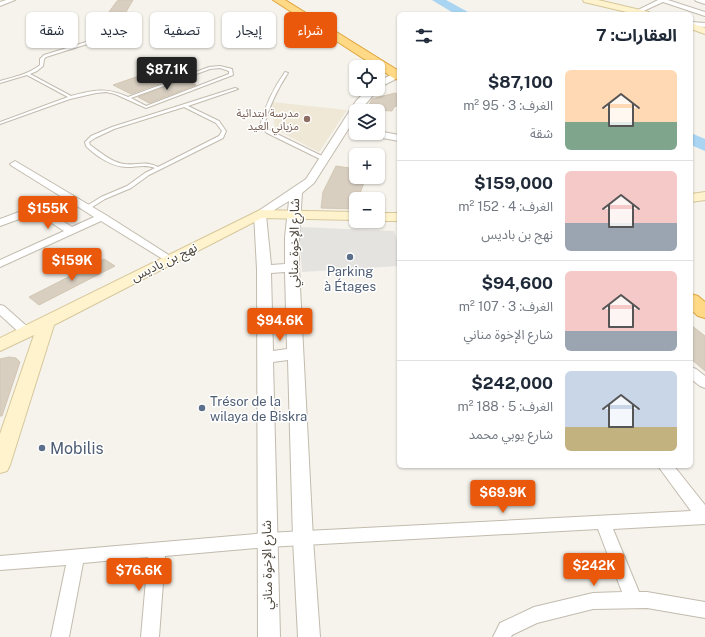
<!DOCTYPE html>
<html lang="ar">
<head>
<meta charset="utf-8">
<style>
  :root { --surface:#fff; --page:#f2f2f3; --text:#1f2937; --muted:#747a83; --line:#e0e1e3; --accent:#ea580c }
  body { margin:0; font-family:"Public Sans","Noto Sans Arabic",sans-serif; background:var(--page); color:var(--text); direction:rtl; height:100vh; display:flex; flex-direction:column; font-size:15px; white-space:nowrap }
  * { box-sizing:border-box; margin:0 }
  p { font-size:13px; color:var(--muted) }
  .icon { flex:none; width:22px; height:22px; fill:none; stroke:currentColor; stroke-width:2; stroke-linecap:round; stroke-linejoin:round }
  .map { position:relative; flex:1; overflow:hidden; direction:ltr }
  .panel { position:absolute; left:397px; top:12px; width:296px; height:456px; display:flex; flex-direction:column; background:var(--surface); border-radius:6px; box-shadow:0 1px 3px #0004; direction:rtl }
  .panel>* { flex:none }
  .hud { position:absolute; left:12px; top:12px; width:325px; height:36px; direction:rtl; display:flex; gap:8px }
  .buttons { position:absolute; left:349px; top:60px; display:grid; gap:8px }
  .buttons a { display:grid; place-items:center; width:36px; height:36px; border-radius:6px; background:var(--surface); box-shadow:0 1px 3px #0004; font-size:20px }
  .price { position:absolute; translate:-50% -34px; padding:0 9px; border-radius:4px; background:var(--accent); color:#fff; font-size:13px; line-height:26px; filter:drop-shadow(0 1px 2px #0008) }
  .price::after { content:''; position:absolute; left:50%; top:24px; width:12px; height:9px; margin-left:-6px; background:inherit; clip-path:polygon(0 0,100% 0,50% 100%) }
  .price.current { background:#222; color:#fff }
  ul { padding:0; list-style:none }
  li { display:flex; align-items:center; gap:12px; height:100px; padding:0 16px }
  li+li { border-top:1px solid var(--line) }
  li span { display:grid; place-items:center; flex:none; width:112px; height:80px; border-radius:6px; color:#555 }
  li>.icon { margin-inline-start:auto }
  span .icon { width:48px; height:48px; fill:#fffc; stroke-width:1 }
  li b { font-size:17px }
  h2 { display:flex; justify-content:space-between; align-items:center; height:48px; padding:0 16px; font-size:17px }
  .pill { padding:0 14px; border-radius:6px; background:var(--surface); box-shadow:0 1px 3px #0004; font-size:14px; line-height:36px }
  .pill.current { background:var(--accent); color:#fff }
  .map>svg:first-child { display:block }
  .education { fill:#efe8d6 }
  .parking { fill:#e5e3e0 }
  .lines { fill:none; stroke-linecap:round; stroke-linejoin:round }
  .river { fill:#a9d4f2; fill-rule:evenodd }
  .building { fill:#d8cfc1; stroke:#d3c7b4 }
  .service-casing { stroke:#c2bbae; stroke-width:2 }
  .minor-casing { stroke:#c2bbae; stroke-width:2 }
  .tertiary-casing { stroke:#c2bbae; stroke-width:2 }
  .secondary-casing { stroke:#d6c79b; stroke-width:2 }
  .trunk-casing { stroke:#e0a43c; stroke-width:2 }
  .service { fill:#fff; fill-rule:evenodd }
  .minor { fill:#fff; fill-rule:evenodd }
  .tertiary { fill:#fff; fill-rule:evenodd }
  .secondary { fill:#fff3cd; fill-rule:evenodd }
  .trunk { fill:#ffd985; fill-rule:evenodd }
  .education-dot { fill:#8d6e63; stroke:#fff; stroke-width:1.5 }
  .service-dot { fill:#5c6f8a; stroke:#fff; stroke-width:1.5 }
  .labels { text-anchor:middle; dominant-baseline:central; stroke-width:3; stroke-linejoin:round; paint-order:stroke }
  .far-education-label { font-size:11px; fill:#785e54; stroke:#fff; text-anchor:end }
  .street-label { font-size:13px; fill:#4b4439; stroke:#fff }
  .service-label { font-size:13px; fill:#4e5e75; stroke:#fff }
  .near-service-label { font-size:16px; fill:#4e5e75; stroke:#fff; text-anchor:start }
</style>
</head>
<body>
<div class="map">
<svg width="705" height="637" viewBox="0 0 705 637">
  <rect width="100%" height="100%" fill="#f6f3ec"/>
  <path class="education" d="M272,102L347,110L319,152L275,129Z"/>
  <path class="parking" d="M299,227L394,231L399,247V266L302,272Z"/>
  <g class="lines">
    <g class="river">
      <path d="M432,0H446L468,12L470,14H455Z"/>
      <path d="M691,133L705,139V151L691,145Z"/>
    </g>
  </g>
  <g class="building">
    <path d="M121,0H133L126,12L123,13H110L111,12H109L117,1Z"/>
    <path d="M159,69L177,77L131,94L113,85Z"/>
    <path d="M184,80L196,85L149,103L138,97Z"/>
    <path d="M395,93L399,95V105L394,107L392,111L367,109L372,99Z"/>
    <path d="M336,166L356,169V177H366L358,199H356L355,209L321,208L323,192Z"/>
    <path d="M104,259L115,266L39,305L29,297Z"/>
    <path d="M691,325L705,336V371L691,359Z"/>
    <path d="M9,357L16,358L20,362L2,416H0V359Z"/>
  </g>
  <g class="lines">
    <g class="service-casing">
      <g id="service">
        <path d="M99,38L101,39L100,40L46,57L44,59L43,66L37,71L30,74L71,96C93,90 107,87 128,97L209,67L220,66L232,69L233,75L146,108L115,94L106,92L96,93L70,99L0,124V122L68,97L27,75L0,83V81C14,77 29,74 40,65V59L44,55ZM220,68L229,71V74L146,106L131,98L210,69Z"/>
        <path d="M285,72L288,73C277,90 269,106 264,126L271,131L326,158V160H322L267,133L260,126C265,106 273,89 285,72Z"/>
        <path d="M235,88L238,89L188,106L219,121L226,131L223,138L149,175L131,188L105,199L89,209H85V207L101,197L127,186L145,173L155,168C145,164 137,167 127,167C112,167 96,156 86,146L85,142L91,136L112,127ZM184,107L216,123L222,131L219,136L158,167C144,160 137,166 124,164C111,162 100,152 90,145L89,142L95,138L114,129Z"/>
      </g>
    </g>
    <g class="minor-casing">
      <g id="minor">
        <path d="M6,0H15L0,6V2Z"/>
        <path d="M658,0H668L705,12V16L663,2L639,13L634,12Z"/>
        <path d="M695,0H705V4L696,1Z"/>
        <path d="M691,22L705,23V27L691,26Z"/>
        <path d="M15,161L106,215L175,259L170,262L166,261L101,221L0,267V260L64,231L36,213L0,226V219L51,200L62,197L12,166L10,164ZM69,201L94,217L72,227L44,209Z"/>
        <path d="M0,305L4,306L30,329L32,332L30,335H22L0,315Z"/>
        <path d="M691,367L696,369L705,376V388L700,386L691,379Z"/>
        <path d="M658,466H674L705,505V524L613,529L639,592H647L705,602V618L647,608L593,609L537,623L512,635L511,637H493L500,623L534,607L593,593L622,592L598,529L267,547L165,556L159,637H141L148,557L83,563L69,637H51L66,565L0,570V556L267,533L691,511Z"/>
      </g>
    </g>
    <g class="tertiary-casing">
      <g id="tertiary">
        <path d="M391,75L396,78L394,80L378,88V81Z"/>
        <path d="M368,89H378L360,111H356V117L314,183L302,193L299,237V268L313,539L320,637H298L293,539L288,360L273,362L280,637H258L257,269L254,214L306,179L356,101ZM289,201L285,237V264L271,265L266,215ZM285,272L287,349L273,351L271,273Z"/>
        <path d="M378,131L399,135V141L371,136L366,133H378Z"/>
      </g>
    </g>
    <g class="secondary-casing">
      <g id="secondary">
        <path d="M583,0H598L649,12L650,14H635L584,2Z"/>
        <path d="M691,23L705,28V34L691,29Z"/>
        <path d="M705,192V200L691,202V194Z"/>
        <path d="M260,210L356,212V220L262,218L54,325L10,465L7,471L0,473V434L34,335L0,351V338Z"/>
        <path d="M378,213H399V221H377Z"/>
      </g>
    </g>
    <g class="trunk-casing">
      <g id="trunk">
        <path d="M273,0H285L399,71V80L395,79Z"/>
        <path d="M691,294L698,296L705,302V318L698,316L691,310Z"/>
      </g>
    </g>
    <use href="#service" class="service"/>
    <use href="#minor" class="minor"/>
    <use href="#tertiary" class="tertiary"/>
    <use href="#secondary" class="secondary"/>
    <use href="#trunk" class="trunk"/>
  </g>
  <circle class="education-dot" cx="307" cy="119" r="4"/>
  <g class="service-dot">
    <circle cx="350" cy="257" r="4"/>
    <circle cx="202" cy="408" r="4"/>
    <circle cx="42" cy="448" r="4"/>
  </g>
  <g class="labels">
    <g class="far-education-label">
      <text x="299" y="113">مدرسة ابتدائية<tspan x="299" dy="13">مزياني العيد</tspan></text>
    </g>
    <g class="street-label">
      <text transform="translate(294 243) rotate(-89)">شارع الإخوة مناني</text>
      <text transform="translate(164 262) rotate(-26)">نهج بن باديس</text>
      <text transform="translate(267 565) rotate(-91)">شارع الإخوة مناني</text>
    </g>
    <g class="service-label">
      <text x="350" y="271">Parking<tspan x="350" dy="15">à Étages</tspan></text>
      <text x="210" y="401" text-anchor="start">Trésor de la<tspan x="210" dy="15">wilaya de Biskra</tspan></text>
    </g>
    <g class="near-service-label">
      <text x="50" y="448">Mobilis</text>
    </g>
  </g>
</svg>
<div class="buttons">
<a><svg class="icon" aria-label="locate" viewBox="0 0 24 24"><circle cx="12" cy="12" r="6"/><path d="M12 2v4M12 18v4M2 12h4M18 12h4"/></svg></a>
<a><svg class="icon" aria-label="layers" viewBox="0 0 24 24"><path d="M12 4l9 5-9 5-9-5zM3 14l9 5 9-5"/></svg></a>
<a>+</a>
<a>−</a>
</div>
<b class="price current" style="left:167px;top:91px">$87.1K</b>
<b class="price" style="left:48px;top:230px">$155K</b>
<b class="price" style="left:72px;top:282px">$159K</b>
<b class="price" style="left:280px;top:342px">$94.6K</b>
<b class="price" style="left:503px;top:514px">$69.9K</b>
<b class="price" style="left:594px;top:587px">$242K</b>
<b class="price" style="left:139px;top:592px">$76.6K</b>
<div class="hud">
<a class="pill current">شراء</a>
<a class="pill">إيجار</a>
<a class="pill">تصفية</a>
<a class="pill">جديد</a>
<a class="pill">شقة</a>
</div>
<section class="panel">
<h2>العقارات: 7<svg class="icon" aria-label="filters" viewBox="0 0 24 24"><path d="M4 7h16M4 17h16"/><circle cx="9" cy="7" r="2"/><circle cx="15" cy="17" r="2"/></svg></h2>
<ul>
<li><span style="background:linear-gradient(#ffd9b3 65%,#7fa58c 0)"><svg class="icon" aria-label="home" viewBox="0 0 24 24"><path d="M3 11l9-7 9 7M6 9v11h12V9"/></svg></span><div><b>$87,100</b><p>الغرف: 3 · 95 m²</p><p>شقة</p></div></li>
<li><span style="background:linear-gradient(#f6c9c9 65%,#9aa5b1 0)"><svg class="icon" aria-label="home" viewBox="0 0 24 24"><path d="M3 11l9-7 9 7M6 9v11h12V9"/></svg></span><div><b>$159,000</b><p>الغرف: 4 · 152 m²</p><p>نهج بن باديس</p></div></li>
<li><span style="background:linear-gradient(#f6c9c9 75%,#9aa5b1 0)"><svg class="icon" aria-label="home" viewBox="0 0 24 24"><path d="M3 11l9-7 9 7M6 9v11h12V9"/></svg></span><div><b>$94,600</b><p>الغرف: 3 · 107 m²</p><p>شارع الإخوة مناني</p></div></li>
<li><span style="background:linear-gradient(#c9d6e8 70%,#c2b280 0)"><svg class="icon" aria-label="home" viewBox="0 0 24 24"><path d="M3 11l9-7 9 7M6 9v11h12V9"/></svg></span><div><b>$242,000</b><p>الغرف: 5 · 188 m²</p><p>شارع يوبي محمد</p></div></li>
</ul>
</section>
</div>
</body>
</html>
